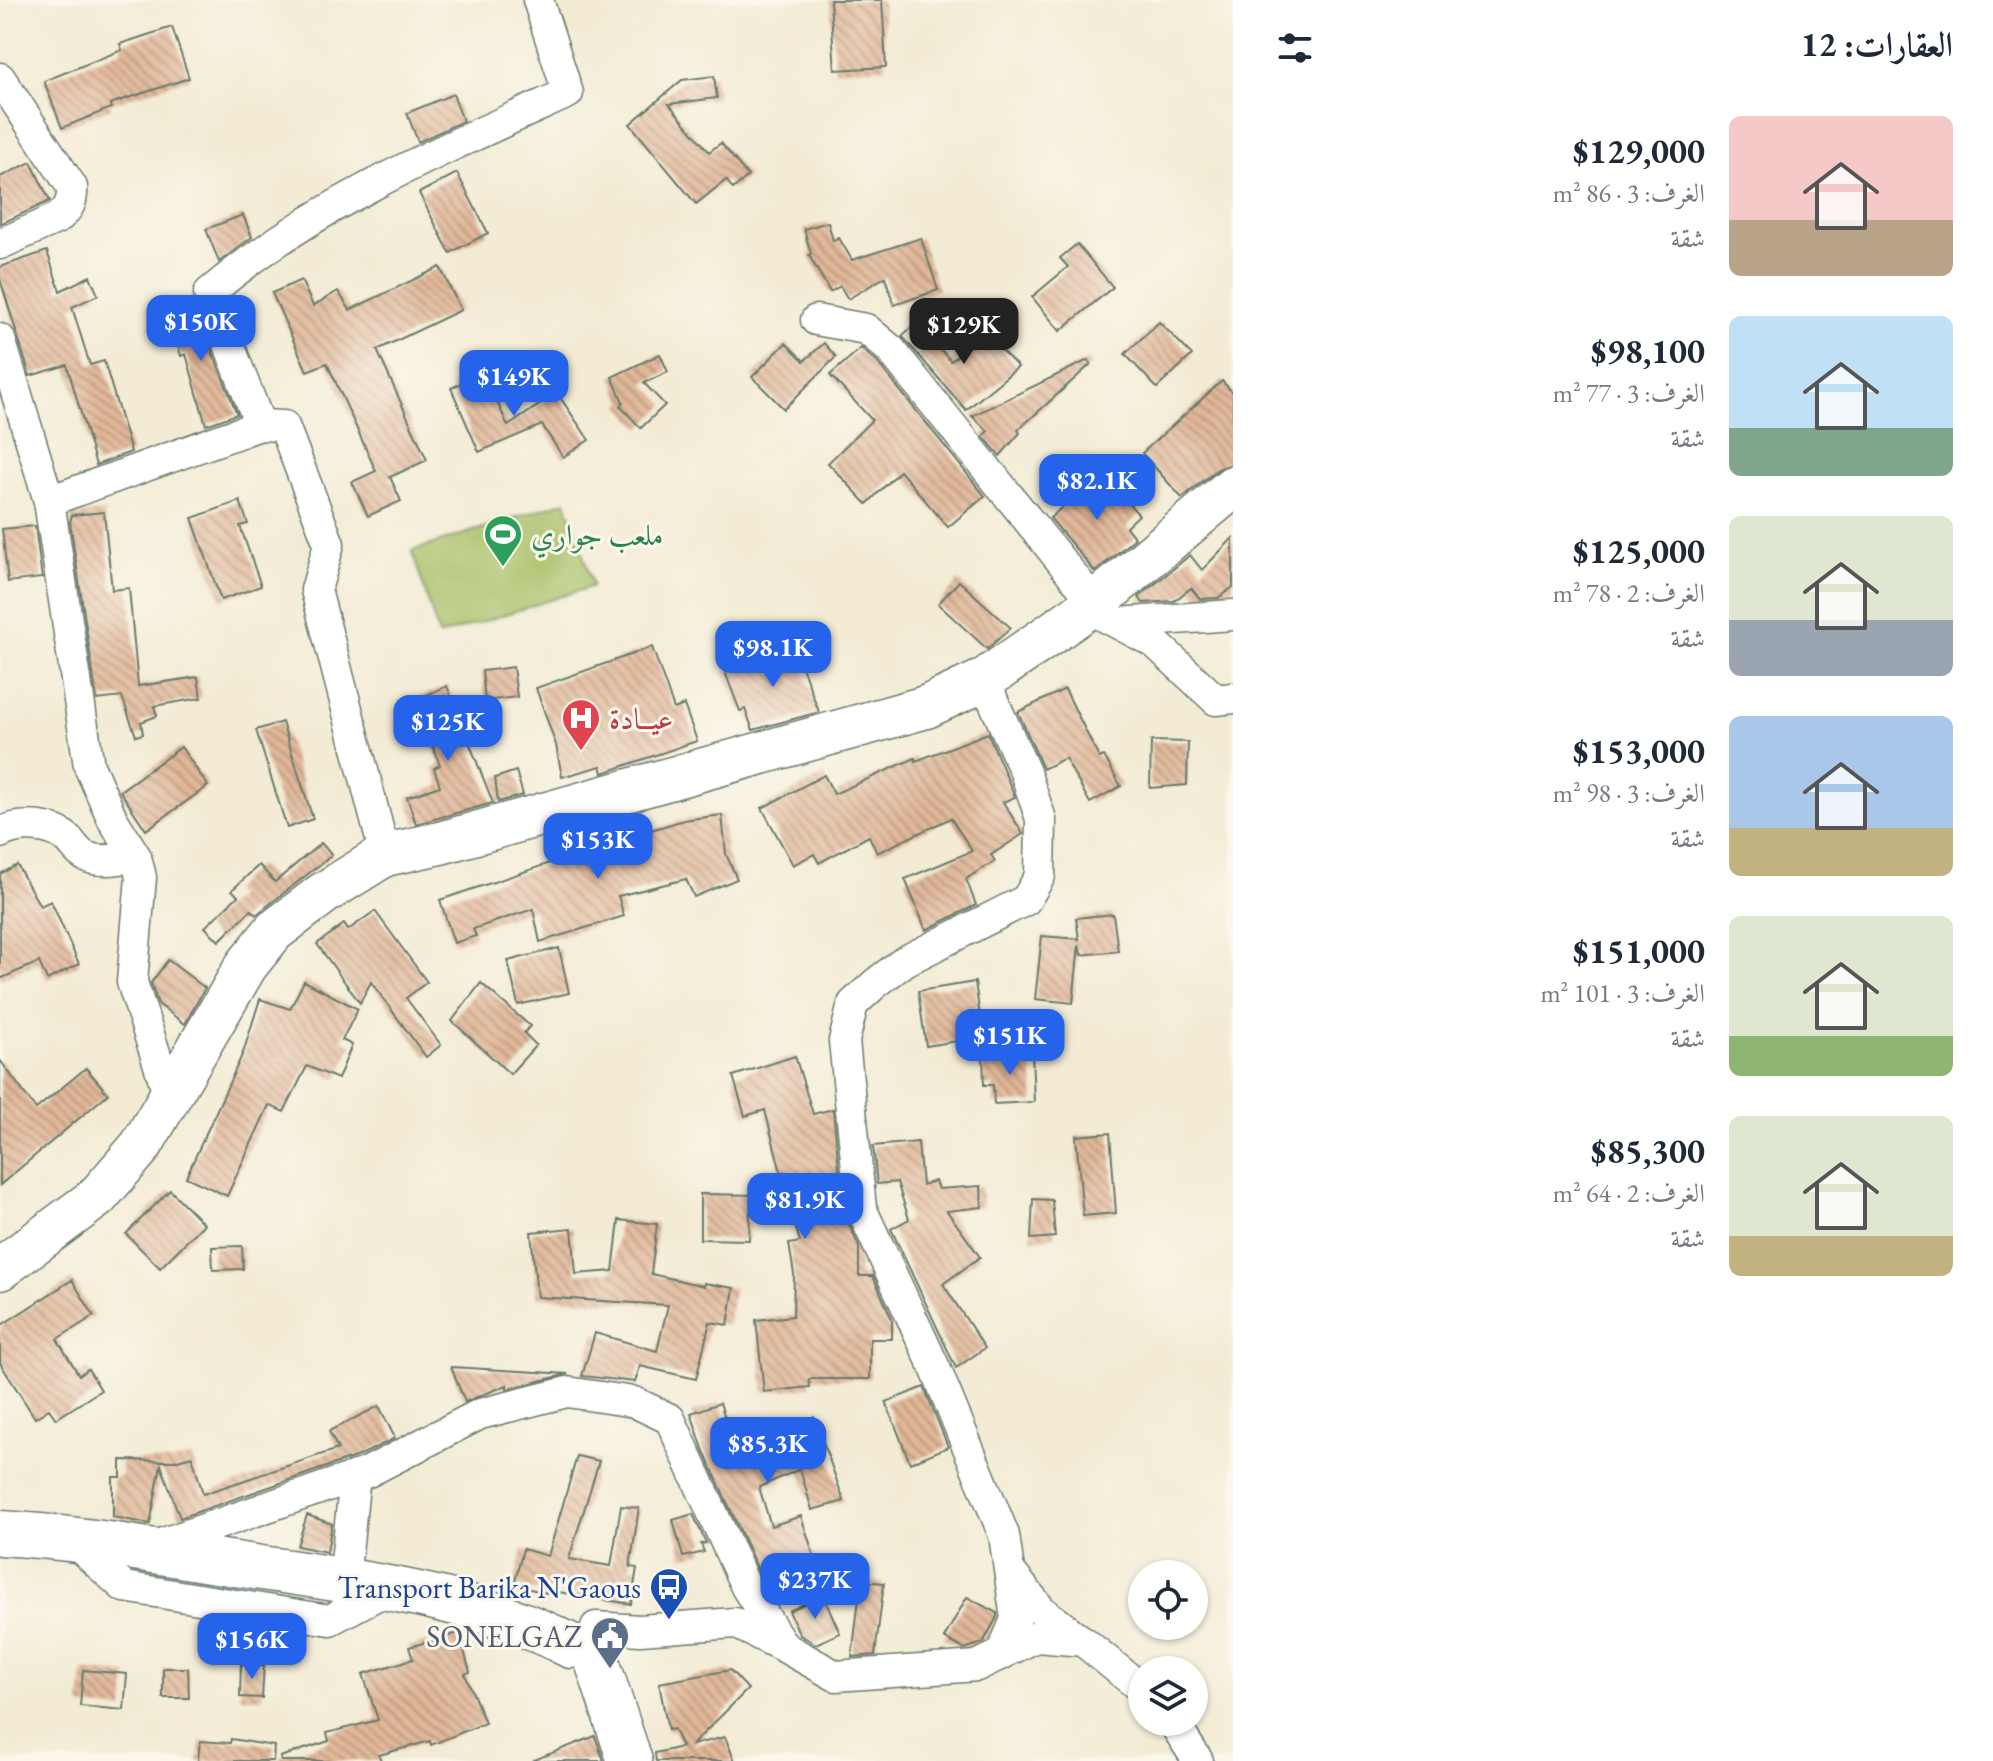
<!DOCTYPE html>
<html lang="ar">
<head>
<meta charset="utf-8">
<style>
  :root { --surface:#fff; --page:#f6f6f7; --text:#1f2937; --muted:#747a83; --accent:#2563eb }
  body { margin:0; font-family:"EB Garamond",Amiri,serif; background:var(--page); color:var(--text); direction:rtl; height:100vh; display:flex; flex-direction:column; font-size:30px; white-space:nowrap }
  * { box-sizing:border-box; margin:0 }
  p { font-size:26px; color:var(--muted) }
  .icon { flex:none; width:44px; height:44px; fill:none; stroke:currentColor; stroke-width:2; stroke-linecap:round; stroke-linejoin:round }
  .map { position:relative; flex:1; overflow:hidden; direction:ltr }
  .drawer { display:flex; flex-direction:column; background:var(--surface); width:760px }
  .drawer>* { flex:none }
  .fabs { position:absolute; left:1128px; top:1560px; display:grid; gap:16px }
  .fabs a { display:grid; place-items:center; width:80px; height:80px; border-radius:50%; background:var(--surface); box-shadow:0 2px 6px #0004; font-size:40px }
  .price { position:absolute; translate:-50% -68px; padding:0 18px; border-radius:16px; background:var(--accent); color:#fff; font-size:26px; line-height:52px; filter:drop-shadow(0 2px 4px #0008) }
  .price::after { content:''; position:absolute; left:50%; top:48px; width:24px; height:18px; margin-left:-12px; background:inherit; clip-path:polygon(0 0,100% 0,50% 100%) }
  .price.selected { background:#222; color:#fff }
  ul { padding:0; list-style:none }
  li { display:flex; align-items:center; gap:24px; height:200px; padding:0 40px }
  li span { display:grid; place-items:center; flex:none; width:224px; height:160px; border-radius:12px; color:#555 }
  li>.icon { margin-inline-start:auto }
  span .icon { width:96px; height:96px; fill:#fffc; stroke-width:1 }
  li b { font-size:34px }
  h2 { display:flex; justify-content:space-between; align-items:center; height:96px; padding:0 40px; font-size:34px }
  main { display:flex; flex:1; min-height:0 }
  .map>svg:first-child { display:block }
  .pitch { fill:#a7bf65; stroke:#637e4c; stroke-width:2 }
  .building { fill:url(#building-back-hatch) }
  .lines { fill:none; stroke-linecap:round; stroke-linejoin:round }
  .street-casing { stroke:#697a6c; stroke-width:33 }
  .secondary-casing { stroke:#697a6c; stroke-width:45 }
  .primary-casing { stroke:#697a6c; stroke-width:47 }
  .street { stroke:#fff; stroke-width:30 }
  .secondary { stroke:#fff; stroke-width:42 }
  .primary { stroke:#fff; stroke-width:44 }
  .labels { text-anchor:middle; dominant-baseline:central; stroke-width:6; stroke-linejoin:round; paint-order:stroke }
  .leisure-label { font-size:30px; fill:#27864d; stroke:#fbf7ec; text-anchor:start }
  .health-label { font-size:30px; fill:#be3a42; stroke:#fbf7ec; text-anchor:start }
  .transit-label { font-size:30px; fill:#164399; stroke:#fbf7ec; text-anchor:end }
  .service-label { font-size:30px; fill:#4e5e75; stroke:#fbf7ec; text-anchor:end }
</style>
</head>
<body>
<main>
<section class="drawer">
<h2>العقارات: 12<svg class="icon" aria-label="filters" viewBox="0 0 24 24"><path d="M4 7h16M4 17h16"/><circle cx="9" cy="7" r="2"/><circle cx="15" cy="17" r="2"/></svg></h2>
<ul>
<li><span style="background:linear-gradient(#f6c9c9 65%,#b9a48a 0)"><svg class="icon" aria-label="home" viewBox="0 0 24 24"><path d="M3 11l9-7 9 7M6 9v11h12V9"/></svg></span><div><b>$129,000</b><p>الغرف: 3 · 86 m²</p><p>شقة</p></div></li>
<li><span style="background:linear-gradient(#bfe0f5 70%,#7fa58c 0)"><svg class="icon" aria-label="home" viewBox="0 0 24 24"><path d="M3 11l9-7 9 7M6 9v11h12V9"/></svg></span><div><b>$98,100</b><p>الغرف: 3 · 77 m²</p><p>شقة</p></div></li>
<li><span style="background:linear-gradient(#dfe7d0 65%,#9aa5b1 0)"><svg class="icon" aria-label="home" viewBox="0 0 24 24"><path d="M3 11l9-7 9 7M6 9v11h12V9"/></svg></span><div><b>$125,000</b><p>الغرف: 2 · 78 m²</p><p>شقة</p></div></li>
<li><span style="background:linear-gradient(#a9c7e8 70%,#c2b280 0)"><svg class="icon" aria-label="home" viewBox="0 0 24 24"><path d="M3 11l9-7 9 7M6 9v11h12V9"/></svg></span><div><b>$153,000</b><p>الغرف: 3 · 98 m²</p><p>شقة</p></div></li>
<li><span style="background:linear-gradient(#dfe7d0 75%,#8fb573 0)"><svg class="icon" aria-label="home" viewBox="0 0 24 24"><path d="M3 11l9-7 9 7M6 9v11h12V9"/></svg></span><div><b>$151,000</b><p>الغرف: 3 · 101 m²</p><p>شقة</p></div></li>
<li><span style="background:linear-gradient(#dfe7d0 75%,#c2b280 0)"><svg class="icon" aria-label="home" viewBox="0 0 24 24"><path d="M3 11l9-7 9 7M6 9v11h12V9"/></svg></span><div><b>$85,300</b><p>الغرف: 2 · 64 m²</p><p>شقة</p></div></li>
</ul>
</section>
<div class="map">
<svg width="1233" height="1761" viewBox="0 0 1233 1761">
  <defs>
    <pattern id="building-back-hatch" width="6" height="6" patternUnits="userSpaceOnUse" patternTransform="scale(2)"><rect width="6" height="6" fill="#e1b798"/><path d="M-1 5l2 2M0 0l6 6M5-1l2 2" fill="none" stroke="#b6967d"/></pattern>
  </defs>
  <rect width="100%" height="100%" fill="#fbf7ec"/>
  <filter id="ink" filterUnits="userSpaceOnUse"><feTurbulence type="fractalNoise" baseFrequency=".0125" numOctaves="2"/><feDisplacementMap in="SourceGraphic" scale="16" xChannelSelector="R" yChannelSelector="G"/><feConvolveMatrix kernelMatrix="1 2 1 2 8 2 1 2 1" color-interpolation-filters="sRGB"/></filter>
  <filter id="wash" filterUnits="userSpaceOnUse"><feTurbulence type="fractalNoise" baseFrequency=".006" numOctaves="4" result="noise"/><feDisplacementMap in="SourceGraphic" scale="32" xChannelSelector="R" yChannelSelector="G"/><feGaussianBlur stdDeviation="1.8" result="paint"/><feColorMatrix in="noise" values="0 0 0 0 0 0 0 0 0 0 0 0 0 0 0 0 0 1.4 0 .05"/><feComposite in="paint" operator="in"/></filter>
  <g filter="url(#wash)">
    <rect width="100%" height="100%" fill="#f3ebd4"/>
    <path class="pitch" d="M566,501L593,586L439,636L412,551Z"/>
    <g id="blocks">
      <g class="building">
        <path d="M830,0H882L886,67L835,70Z"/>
        <path d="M172,27L189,78L110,104L111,108L62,128L44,81L122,50L120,44Z"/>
        <path d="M714,76L717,98L669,104L709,152L721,143L748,176L733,189L726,180L696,204L630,124L682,80Z"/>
        <path d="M453,94L463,121L418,142L407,113Z"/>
        <path d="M31,162L50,201L0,224V177Z"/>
        <path d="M457,173L488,233L450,253L419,193Z"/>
        <path d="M243,215L252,237L219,262L206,229Z"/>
        <path d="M828,222L833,241L839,238L852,260L921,238L938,290L894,305L885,277L848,299L840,286L830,292L809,255L811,254L804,229Z"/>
        <path d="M1077,244L1113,287L1060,331L1032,297L1068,267L1060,258Z"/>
        <path d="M47,251L60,291L90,276L98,295L72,307L90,365L104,361L131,452L96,465L67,365L30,376L0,279V267Z"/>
        <path d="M440,267L461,310L377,350L427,460L390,477L401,501L368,516L352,482L376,471L327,363L307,371L272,293L301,280L313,306L338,291L350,310Z"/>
        <path d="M192,300L237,414L206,425L186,354L181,356L167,307Z"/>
        <path d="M1159,322L1192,355L1157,388L1125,354Z"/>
        <path d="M916,323L951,361L984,333L1018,367L966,410L902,336Z"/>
        <path d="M786,343L804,361L824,343L836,357L784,409L752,377Z"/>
        <path d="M861,348L878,363L985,496L948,527L900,471L867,504L828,463L872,420L830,375Z"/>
        <path d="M660,354L668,372L644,383L665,405L641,428L620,406L623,402L612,377Z"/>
        <path d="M1088,360L1091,364L1018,430L1020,433L1000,456L983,436L988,431L972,416Z"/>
        <path d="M484,373L508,426L557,393L589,440L563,457L542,425L479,452L451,388Z"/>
        <path d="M1222,381L1233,393V464L1218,469L1182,498L1142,453Z"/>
        <path d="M1101,472L1139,515L1126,527L1135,538L1095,572L1050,518Z"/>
        <path d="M240,501L248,524L240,526L261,586L221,600L192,518Z"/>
        <path d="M104,512L112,590L129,588L138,686L198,677L201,698L154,706L157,716L141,722L143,734L136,736L122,697L97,700L70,522L72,515Z"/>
        <path d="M35,526L42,578L8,582L2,529Z"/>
        <path d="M1233,538V587L1218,598L1200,599L1191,588L1174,601L1143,603L1139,597L1190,555L1202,570Z"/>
        <path d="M959,581L1011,628L987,649L938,604Z"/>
        <path d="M794,645L819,712L753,730L745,709L740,711L725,672Z"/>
        <path d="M652,647L674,709L684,705L697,741L603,773L601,766L562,777L556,745L536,688Z"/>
        <path d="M513,667L517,697L485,701L482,671Z"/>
        <path d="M447,686L493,803L416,824L407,797L440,786L434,768L440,765L414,700Z"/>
        <path d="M1065,689L1099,758L1104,756L1121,786L1090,803L1065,758L1043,769L1018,712Z"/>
        <path d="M282,722L313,819L287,828L256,730Z"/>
        <path d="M988,733L1015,797L1003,802L1023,834L991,855L995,861L966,879L976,905L926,930L905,879L972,851L951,818L877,853L869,836L819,863L814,854L793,865L762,808L824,775L834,794L915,758L916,761Z"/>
        <path d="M1151,741L1188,742L1187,785L1150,788Z"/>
        <path d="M181,747L208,786L146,830L120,791Z"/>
        <path d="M516,771L523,795L498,802L495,778Z"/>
        <path d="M722,815L726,854L737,879L694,897L686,879L618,896L624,916L540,942L533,909L473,929L476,936L454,943L440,900L628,837L684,820Z"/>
        <path d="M321,843L332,855L256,915L251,910L219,941L205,927L238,896L232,890L259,865L275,882Z"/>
        <path d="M17,865L40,906L51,901L79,964L47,980L39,962L0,979V874Z"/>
        <path d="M375,911L427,982L406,998L441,1045L426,1057L371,982L360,1003L317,944L344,924L348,930Z"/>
        <path d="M1113,914L1118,951L1081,955L1079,944L1073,1003L1035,999L1042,936L1079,939L1076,918Z"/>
        <path d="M559,948L569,993L518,1005L508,961Z"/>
        <path d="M168,960L205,988L185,1024L158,1004L151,983Z"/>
        <path d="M304,981L358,1009L342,1040L352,1045L338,1079L307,1066L284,1112L269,1105L227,1196L186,1177L243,1053L260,999L290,1009Z"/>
        <path d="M975,982L983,1037L926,1046L918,991Z"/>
        <path d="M481,983L530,1026L524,1033L536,1045L510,1074L452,1021Z"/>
        <path d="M1032,1052L1034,1102L994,1104L993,1085H984L983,1055Z"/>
        <path d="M795,1056L813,1114L833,1109L843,1210L859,1247V1276H873L892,1319V1339H870V1379H809L810,1387L764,1392L756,1320L793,1316L794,1274L789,1244L800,1242L790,1207L750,1212L749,1240L700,1239V1194L758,1195V1191L785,1188L765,1110L745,1116L733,1076Z"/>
        <path d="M0,1060L36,1109L86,1068L108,1094L0,1185Z"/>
        <path d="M1110,1133L1116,1213L1083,1216L1076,1136Z"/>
        <path d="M918,1142L922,1185L935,1181L938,1189L981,1186L982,1207L947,1211L980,1257L943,1284L985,1348L956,1368L891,1229L909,1219L897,1182L877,1184L873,1146Z"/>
        <path d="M170,1190L204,1224L160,1268L126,1234Z"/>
        <path d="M1033,1199L1052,1200L1055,1237L1031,1239Z"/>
        <path d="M619,1220L657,1224L651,1274L704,1286V1283L734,1288L728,1325L710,1322L696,1379L640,1366L635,1382L582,1376L595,1333L657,1351L668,1305L537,1297L531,1232L572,1228L576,1274L613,1271Z"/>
        <path d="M242,1246L243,1269L213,1270L212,1247Z"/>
        <path d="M72,1280L94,1316L57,1339L79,1375L88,1369L101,1390L56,1419L49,1409L35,1418L0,1363V1326Z"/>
        <path d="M451,1367L537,1372L568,1374L507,1389V1385L465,1402Z"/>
        <path d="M924,1387L948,1447L910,1463L886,1402Z"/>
        <path d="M720,1403L735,1447L784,1442L780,1432L814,1417L844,1501L812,1510L800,1469L759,1487L771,1526L801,1516L815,1559L761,1577L703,1449L691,1413Z"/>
        <path d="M379,1406L395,1438L361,1455L180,1518L161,1465L150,1524L113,1517V1477H121V1460L174,1461L192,1456L203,1494L338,1449L329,1431Z"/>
        <path d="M577,1456L599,1461L569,1559L611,1566L621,1506L639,1508L630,1567L637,1568L631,1604L546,1590V1593L514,1585L523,1549L548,1556Z"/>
        <path d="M693,1514L706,1543L701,1544L704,1552L683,1557L673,1520Z"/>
        <path d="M307,1515L332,1524L327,1552L297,1546Z"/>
        <path d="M861,1581L884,1583L875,1655L852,1657Z"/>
        <path d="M823,1595L840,1633L816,1644L800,1635L789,1611Z"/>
        <path d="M967,1597L997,1613V1617L983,1643L964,1649L944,1638Z"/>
        <path d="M459,1633L470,1672L465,1674L485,1723L431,1745L430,1741L379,1755L381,1761H281L280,1757L329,1741L327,1733L378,1720L363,1674L413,1659L409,1647Z"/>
        <path d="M241,1664L264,1665L262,1698L240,1697Z"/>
        <path d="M163,1668H188L189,1698H163Z"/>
        <path d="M83,1670L127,1674L124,1710L80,1706Z"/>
        <path d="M730,1670L748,1689L692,1745L725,1737L735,1761H656L655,1753L682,1747L674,1729L668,1730L659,1683Z"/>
        <path d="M595,1736L604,1761H535L534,1760Z"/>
        <path d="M231,1739L274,1746L273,1761H198L200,1741L230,1743Z"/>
      </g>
    </g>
  </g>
  <g filter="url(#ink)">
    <use href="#blocks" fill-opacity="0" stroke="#697a6c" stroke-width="2"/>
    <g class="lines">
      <g class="street-casing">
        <g id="street">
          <path d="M0,78L72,187C73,201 69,209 58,218L0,244"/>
          <path d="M816,320L866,329L891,350L1095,603"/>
          <path d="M0,339L49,501"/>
          <path d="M260,425L209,293C313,204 444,149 568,93L538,0"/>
          <path d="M1088,608L1155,643L1216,700L1233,698"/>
          <path d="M1118,623L1233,615"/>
          <path d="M984,680L1025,772L1041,819L1040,876L1026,900L905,961L876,983L853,1004L844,1041L861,1208L936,1370L1004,1535L1016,1619L1001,1655"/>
          <path d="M0,833C19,823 50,824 67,838C73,844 78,853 85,856C100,864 121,858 136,857"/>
          <path d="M170,1099L132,982L141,877L136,857L113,820L89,766L49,501L260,425L284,426L329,544L316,590L385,855"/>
          <path d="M68,1537L124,1587L330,1620L390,1588"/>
          <path d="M152,1547L368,1472L480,1414L567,1392L634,1402L670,1419L746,1587L784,1647L836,1676L977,1666L1036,1637L1083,1641L1142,1689"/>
          <path d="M1012,1574L1042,1611L1082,1641"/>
          <path d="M344,1581L355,1476"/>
          <path d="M596,1627L640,1630L735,1623L782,1646"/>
          <path d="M1173,1722L1198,1761"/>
        </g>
      </g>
      <g class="secondary-casing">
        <path id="secondary" d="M0,1269L97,1197L141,1146L246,966L274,931L324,893L385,855L440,843L926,707L984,680L1095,603L1233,487"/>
      </g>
      <g class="primary-casing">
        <g id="primary">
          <path d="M0,1533C77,1537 153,1551 229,1563C344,1581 466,1592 571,1646"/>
          <path d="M594,1652L630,1761"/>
        </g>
      </g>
      <use href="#street" class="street"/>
      <use href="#secondary" class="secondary"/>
      <use href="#primary" class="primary"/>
    </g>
  </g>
  <defs>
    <g id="stadium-pin" transform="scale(2)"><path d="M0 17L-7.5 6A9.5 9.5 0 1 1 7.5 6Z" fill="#2e9e5b" stroke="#fbf7ec"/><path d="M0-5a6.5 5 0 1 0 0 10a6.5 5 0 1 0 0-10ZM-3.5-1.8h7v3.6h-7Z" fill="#fff"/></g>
    <g id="hospital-pin" transform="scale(2)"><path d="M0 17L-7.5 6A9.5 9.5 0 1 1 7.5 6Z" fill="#e0444e" stroke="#fbf7ec"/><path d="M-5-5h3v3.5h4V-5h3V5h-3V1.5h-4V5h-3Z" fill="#fff"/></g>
    <g id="bus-pin" transform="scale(2)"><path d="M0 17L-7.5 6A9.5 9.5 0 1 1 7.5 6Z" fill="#1a4fb4" stroke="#fbf7ec"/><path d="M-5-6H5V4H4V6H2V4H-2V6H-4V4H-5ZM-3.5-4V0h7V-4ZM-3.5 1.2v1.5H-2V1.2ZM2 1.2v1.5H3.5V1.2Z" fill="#fff"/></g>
    <g id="civic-pin" transform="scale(2)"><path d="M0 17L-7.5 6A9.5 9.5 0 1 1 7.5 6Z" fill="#5c6f8a" stroke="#fbf7ec"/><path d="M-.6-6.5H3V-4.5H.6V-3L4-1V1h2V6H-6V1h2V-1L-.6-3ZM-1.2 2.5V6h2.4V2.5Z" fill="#fff"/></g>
  </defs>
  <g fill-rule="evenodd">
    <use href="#stadium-pin" x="503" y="534"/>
    <use href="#hospital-pin" x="581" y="718"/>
    <use href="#bus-pin" x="669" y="1587"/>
    <use href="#civic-pin" x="610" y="1636"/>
  </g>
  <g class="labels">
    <g class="leisure-label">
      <text x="531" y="534">ملعب جواري</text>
    </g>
    <g class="health-label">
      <text x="609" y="718">عيــادة</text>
    </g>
    <g class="transit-label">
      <text x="641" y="1587">Transport Barika N'Gaous</text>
    </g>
    <g class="service-label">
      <text x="582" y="1636">SONELGAZ</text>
    </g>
  </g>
</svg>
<div class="fabs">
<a><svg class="icon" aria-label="locate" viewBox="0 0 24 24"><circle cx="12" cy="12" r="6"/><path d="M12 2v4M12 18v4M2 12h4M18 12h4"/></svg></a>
<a><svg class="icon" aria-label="layers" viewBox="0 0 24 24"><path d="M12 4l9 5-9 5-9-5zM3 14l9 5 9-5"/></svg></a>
</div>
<b class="price" style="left:201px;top:363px">$150K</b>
<b class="price selected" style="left:964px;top:366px">$129K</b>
<b class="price" style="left:514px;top:418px">$149K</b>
<b class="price" style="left:1097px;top:522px">$82.1K</b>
<b class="price" style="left:773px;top:689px">$98.1K</b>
<b class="price" style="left:448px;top:763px">$125K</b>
<b class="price" style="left:598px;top:881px">$153K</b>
<b class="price" style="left:1010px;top:1077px">$151K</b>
<b class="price" style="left:805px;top:1241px">$81.9K</b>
<b class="price" style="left:768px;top:1485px">$85.3K</b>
<b class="price" style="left:815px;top:1621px">$237K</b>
<b class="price" style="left:252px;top:1681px">$156K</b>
</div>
</main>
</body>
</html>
